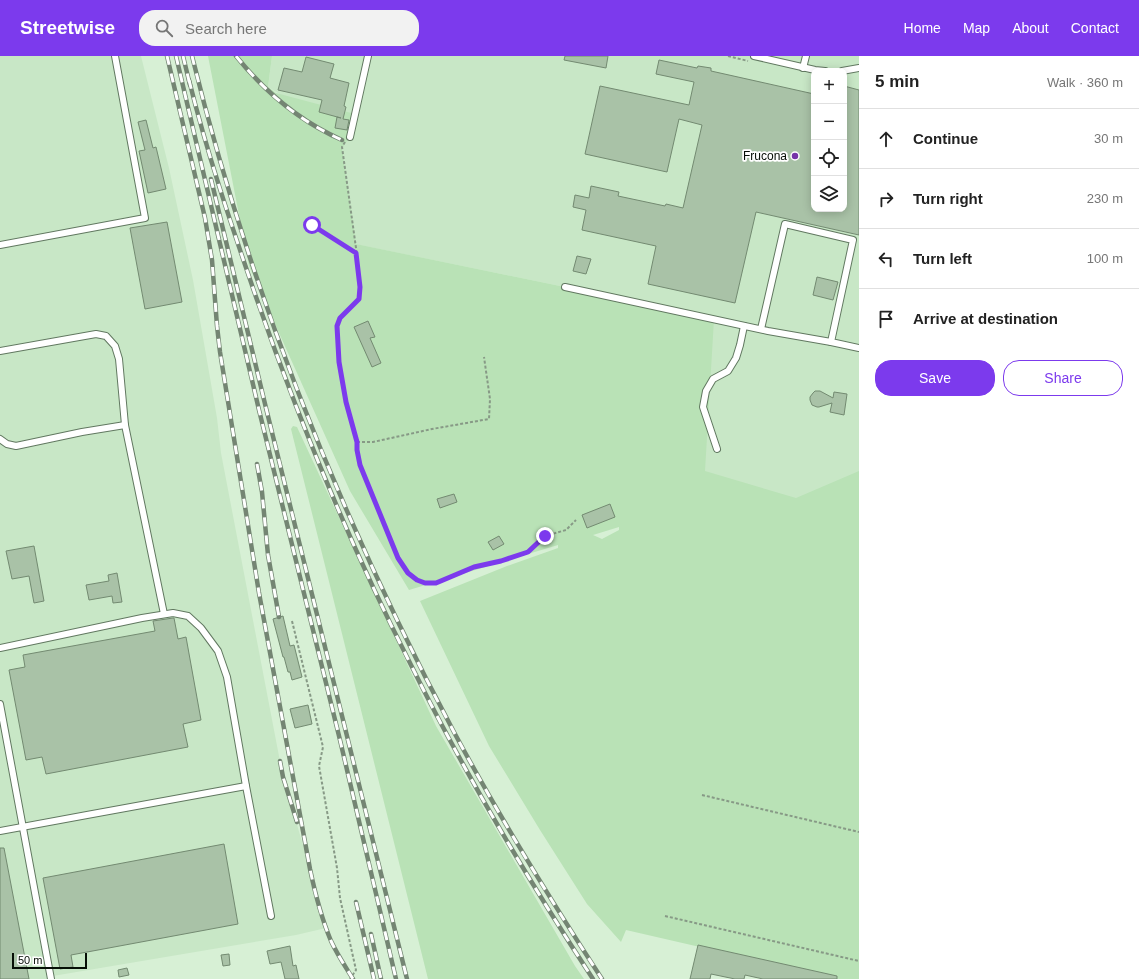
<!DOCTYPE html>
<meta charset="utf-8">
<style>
:root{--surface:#fff;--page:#f2f2f2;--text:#222;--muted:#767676;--line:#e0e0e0;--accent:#7c3aed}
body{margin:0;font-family:Helvetica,sans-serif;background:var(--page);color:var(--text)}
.controls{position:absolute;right:12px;top:12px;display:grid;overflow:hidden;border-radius:8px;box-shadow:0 2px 10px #0003}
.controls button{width:36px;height:36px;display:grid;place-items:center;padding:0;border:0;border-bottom:1px solid var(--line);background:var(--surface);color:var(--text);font:20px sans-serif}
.scale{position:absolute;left:12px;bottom:10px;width:75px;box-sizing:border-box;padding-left:4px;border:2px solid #060e06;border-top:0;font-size:11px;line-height:14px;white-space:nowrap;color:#060e06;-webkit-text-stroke:3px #fff;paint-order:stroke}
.stop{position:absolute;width:12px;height:12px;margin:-9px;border:3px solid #7c3aed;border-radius:50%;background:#fff}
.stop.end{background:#7c3aed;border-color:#fff;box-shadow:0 1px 4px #0008}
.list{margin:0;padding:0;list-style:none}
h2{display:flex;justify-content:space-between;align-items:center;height:52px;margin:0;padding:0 16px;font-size:17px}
h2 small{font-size:13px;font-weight:400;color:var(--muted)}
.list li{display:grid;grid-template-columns:26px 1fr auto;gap:12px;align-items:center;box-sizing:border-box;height:60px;padding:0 16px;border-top:1px solid var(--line)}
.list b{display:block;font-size:15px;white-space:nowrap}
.list em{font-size:13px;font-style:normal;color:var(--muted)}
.actions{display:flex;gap:8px;padding:12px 16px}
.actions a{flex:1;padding:9px 0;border:1px solid var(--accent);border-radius:16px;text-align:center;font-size:14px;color:var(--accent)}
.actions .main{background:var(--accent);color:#fff}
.icon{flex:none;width:22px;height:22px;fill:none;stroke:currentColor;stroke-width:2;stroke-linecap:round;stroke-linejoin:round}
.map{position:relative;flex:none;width:859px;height:923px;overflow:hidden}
header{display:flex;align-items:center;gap:24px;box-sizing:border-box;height:56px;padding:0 20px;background:var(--accent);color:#fff}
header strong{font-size:19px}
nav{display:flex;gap:22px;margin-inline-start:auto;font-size:14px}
.search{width:280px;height:36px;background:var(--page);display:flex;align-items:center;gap:10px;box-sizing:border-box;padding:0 14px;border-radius:16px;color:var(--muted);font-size:15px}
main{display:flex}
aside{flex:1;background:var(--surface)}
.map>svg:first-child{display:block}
</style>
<header>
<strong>Streetwise</strong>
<div class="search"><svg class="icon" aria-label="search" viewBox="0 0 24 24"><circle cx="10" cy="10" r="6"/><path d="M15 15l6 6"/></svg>Search here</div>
<nav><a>Home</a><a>Map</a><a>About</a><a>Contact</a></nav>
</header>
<main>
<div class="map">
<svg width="859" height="923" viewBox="0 0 859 923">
<rect width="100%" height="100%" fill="#d7f0d5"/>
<g fill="#c8e7c6" fill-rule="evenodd">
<path d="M0 0H141L169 112 193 224 217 362 221 397 283 721 310 813 317 845 326 872 296 879 47 921V923H0Z"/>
<path d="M272 0H859V480L703 445 565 231 355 188 342 91 350 81 268 31ZM814 15H844V153H814Z"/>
</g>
<g fill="#b9e2b6" fill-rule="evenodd">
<path d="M208 0H272L268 31 276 37 355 58 350 81 342 92 356 188 565 231 714 263 705 415 796 442 859 415V923H839L626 874 621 886 587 848 540 774 489 690 420 545 507 510 558 492V489L409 534 350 435 249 210ZM619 471V474L602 483 593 479Z"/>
<path d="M293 370 297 371 436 670 575 910 584 923H428L291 373Z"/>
</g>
<g fill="#a9c2a7" stroke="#738a71">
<path d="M565 0H608L606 12 564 4Z"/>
<path d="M306 1 334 8 330 22 349 27 344 50 346 51 343 63 349 64 347 74 335 72 337 61 341 62 319 56 322 44 278 34 284 12 302 16Z"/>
<path d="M659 4 697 12 698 10 711 12V15L814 38V153H844V30L859 34V179L756 156 735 247 648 228 656 190 582 174 586 154 573 151 575 139 589 142 591 130 619 136 618 140 665 150 666 148 683 152 702 69 679 63 667 116 585 98 600 30 689 49 694 26 656 18Z"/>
<path d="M146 64 153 92 156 91 166 133 148 137 139 95 145 94 138 66Z"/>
<path d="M167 166 182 246 145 253 130 172Z"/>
<path d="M577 200 591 203 586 218 573 215Z"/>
<path d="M817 221 838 226 833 244 813 239Z"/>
<path d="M368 265 375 281 370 282 381 307 372 311 354 271Z"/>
<path d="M815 335H820L833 342 834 336 847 338 844 359 830 356 832 347 819 351H817L812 349 810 344V341L813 337Z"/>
<path d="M454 438 457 446 440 452 437 443Z"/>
<path d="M610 448 615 461 587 472 582 459Z"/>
<path d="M499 480 504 488 493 494 488 486Z"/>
<path d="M34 490 44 545 34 547 29 520 12 523 6 495Z"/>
<path d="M117 517 122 546 113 547 112 540 89 544 86 529 109 525 108 519Z"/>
<path d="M283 560 290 590 294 589 302 621 292 624 290 616H288L284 601H283L273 563Z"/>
<path d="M173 562H174L178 583 186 581 201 664 183 668 188 691 46 718 42 701 26 704 9 614 25 611 23 599 155 575 153 565Z"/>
<path d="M308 649 312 668 295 672 290 653Z"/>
<path d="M224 788 238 868 71 899 73 911 60 913 43 822Z"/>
<path d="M0 792H4L29 923H0Z"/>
<path d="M698 889 837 920V923H763L745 919 744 923H735L711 918 710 923H690Z"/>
<path d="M290 890 293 910 296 909 299 923H285L281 906 270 908 267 895Z"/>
<path d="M229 898 230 909 223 910 221 899Z"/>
<path d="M127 912 129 919 119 921 118 914Z"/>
</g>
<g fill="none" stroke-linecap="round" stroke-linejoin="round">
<defs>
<g id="lane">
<path d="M754 0 815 14 825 15"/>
<path d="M803 12 806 0"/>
<path d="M842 15 859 12"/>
<path d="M350 81 368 0"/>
<path d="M0 189 145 162 115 0"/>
<path d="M565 231 768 275 831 286"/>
<path d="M761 273 785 168 853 184 831 286 859 292"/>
<path d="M0 295 96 278 106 280 115 290 119 303 125 369 164 558"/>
<path d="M0 383 7 388 16 390 82 376 125 369"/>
<path d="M717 393 703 351 706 335 713 323 728 315 736 302 740 289 744 270"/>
<path d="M0 592 142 562 173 557 188 560 201 572 218 595 227 621 246 730 271 860"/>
<path d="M0 648 51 923"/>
<path d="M0 775 87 759 246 730"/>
</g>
</defs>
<use href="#lane" stroke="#617860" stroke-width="8"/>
<g stroke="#879986" stroke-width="2" stroke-dasharray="3 2" stroke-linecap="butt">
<path d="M728 0 748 5"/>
<path d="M345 86 342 91 356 192 360 231 359 243 340 261 337 270 339 306 346 346 357 386V394L360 409 398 502 408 517 417 524 425 527H436L474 511 501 505 528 496 545 480 566 474 576 464"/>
<path d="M312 169 357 197"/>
<path d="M357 386H373L432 373 489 363 490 343 484 301"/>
<path d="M292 565 323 691 319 710 337 812 340 842 356 914 350 923"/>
<path d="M702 739 859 776"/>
<path d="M665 860 859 905"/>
</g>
<use href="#lane" stroke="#fff" stroke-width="6"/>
<defs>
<g id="rail">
<path d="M167 0 205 162 212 204 217 270 220 296 259 537 310 813C315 837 321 861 331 885 337 898 345 910 353 923"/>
<path d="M176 0 259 354 340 684 396 923"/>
<path d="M183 0 190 29"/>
<path d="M192 0C250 236 341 464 455 678 500 762 550 843 602 923"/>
<path d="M236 0C265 36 299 65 342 84"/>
<path d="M189 24C207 97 231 168 255 238 299 365 350 489 411 609 465 718 527 822 593 923"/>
<path d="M211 123 266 352 407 923"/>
<path d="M257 408 262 436 268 499 279 561"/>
<path d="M280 705 283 721 297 766"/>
<path d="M356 846 374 923"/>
<path d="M371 878 381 923"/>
</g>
</defs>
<use href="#rail" stroke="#748573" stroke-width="4.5"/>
<use href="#rail" stroke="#fff" stroke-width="3" stroke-dasharray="9" stroke-linecap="butt"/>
</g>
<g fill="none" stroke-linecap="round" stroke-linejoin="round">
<path stroke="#7c3aed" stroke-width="5" d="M312 169 356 197 360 231 359 243 340 262 337 270 339 306 346 346 357 386V394L360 409 398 502 408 517 417 524 425 527H436L474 511 501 505 528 496 545 480"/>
</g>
<circle fill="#7634a8" stroke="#fff" stroke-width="1.5" cx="795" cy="100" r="4"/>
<g text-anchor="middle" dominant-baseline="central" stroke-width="3.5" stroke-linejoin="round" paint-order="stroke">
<g font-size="12" fill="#060e06" stroke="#fff" text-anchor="end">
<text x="787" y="100">Frucona</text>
</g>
</g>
</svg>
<div class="controls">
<button>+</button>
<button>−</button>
<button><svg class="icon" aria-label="locate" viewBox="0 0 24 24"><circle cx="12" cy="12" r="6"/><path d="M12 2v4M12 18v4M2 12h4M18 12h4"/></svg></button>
<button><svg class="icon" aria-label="layers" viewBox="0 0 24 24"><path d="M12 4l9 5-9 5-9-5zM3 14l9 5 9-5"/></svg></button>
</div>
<div class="scale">50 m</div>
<div class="stop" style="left:312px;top:169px"></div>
<div class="stop end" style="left:545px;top:480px"></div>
</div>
<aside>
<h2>5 min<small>Walk · 360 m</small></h2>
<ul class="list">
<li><svg class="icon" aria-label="ahead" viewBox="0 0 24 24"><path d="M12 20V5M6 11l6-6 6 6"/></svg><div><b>Continue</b></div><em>30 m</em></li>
<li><svg class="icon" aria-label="right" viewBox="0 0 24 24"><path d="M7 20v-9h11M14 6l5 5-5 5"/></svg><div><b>Turn right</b></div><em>230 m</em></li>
<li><svg class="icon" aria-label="left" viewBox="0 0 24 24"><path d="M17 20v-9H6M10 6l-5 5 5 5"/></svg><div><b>Turn left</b></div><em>100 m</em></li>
<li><svg class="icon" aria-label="arrive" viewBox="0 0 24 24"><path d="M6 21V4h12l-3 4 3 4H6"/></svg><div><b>Arrive at destination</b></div></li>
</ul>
<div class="actions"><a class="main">Save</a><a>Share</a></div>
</aside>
</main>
